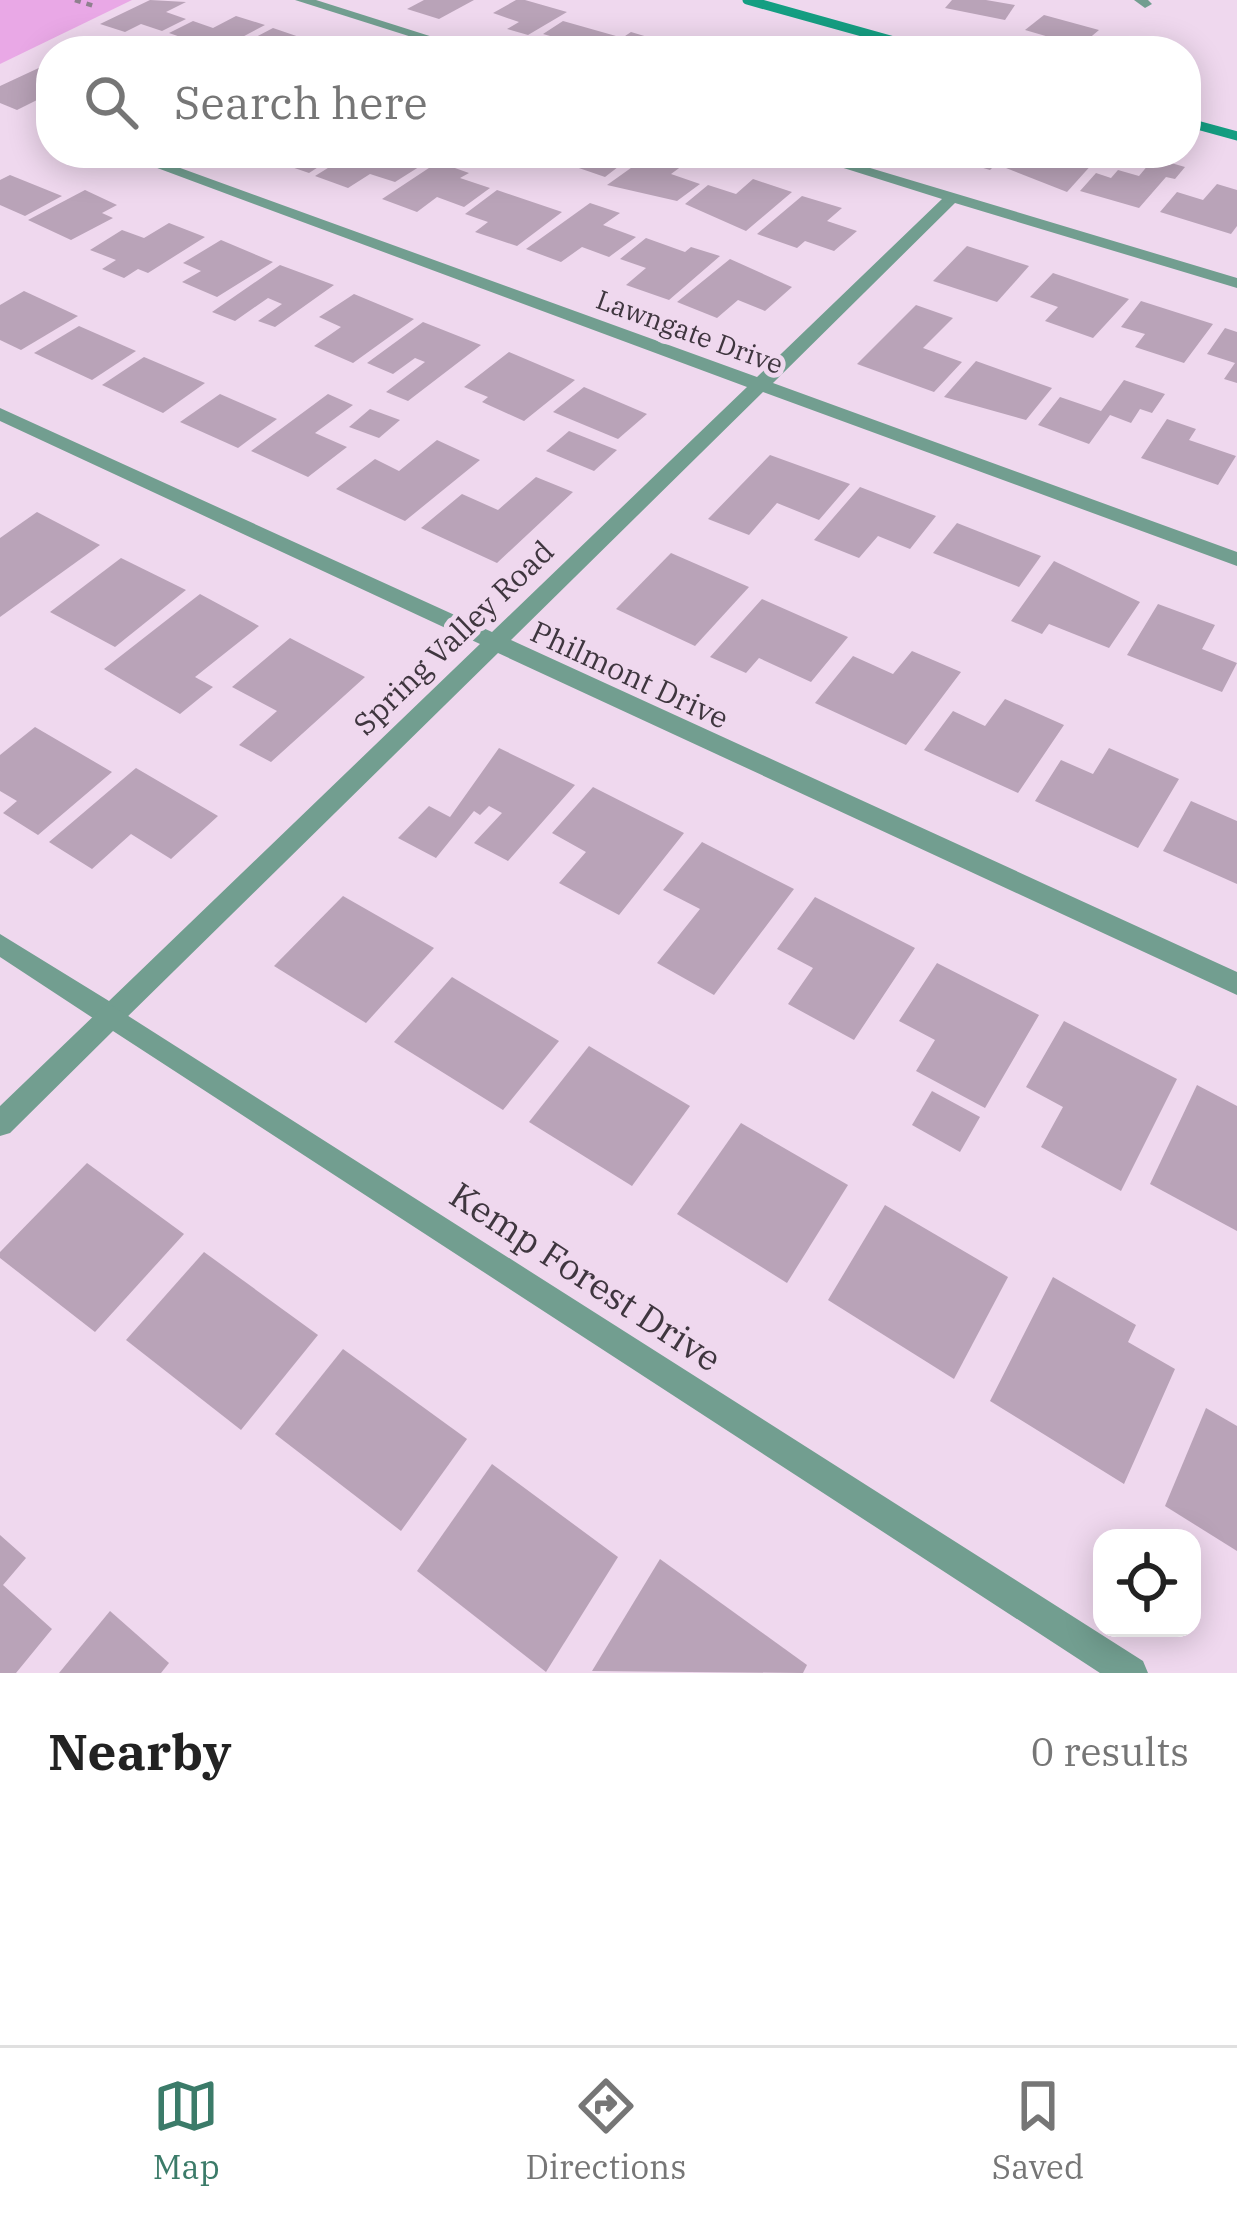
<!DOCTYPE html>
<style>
:root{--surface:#fff;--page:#f6f6f6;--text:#222;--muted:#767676;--line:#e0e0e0;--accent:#3b7b69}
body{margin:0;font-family:"IBM Plex Serif",serif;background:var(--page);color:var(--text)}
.controls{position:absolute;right:36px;bottom:36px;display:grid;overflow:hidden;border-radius:24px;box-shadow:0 6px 30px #0003}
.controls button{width:108px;height:108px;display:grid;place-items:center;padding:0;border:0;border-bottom:3px solid var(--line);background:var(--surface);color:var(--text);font:60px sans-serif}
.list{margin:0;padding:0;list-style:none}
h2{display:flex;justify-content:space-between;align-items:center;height:156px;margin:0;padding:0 48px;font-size:51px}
h2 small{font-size:39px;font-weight:400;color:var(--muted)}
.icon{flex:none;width:66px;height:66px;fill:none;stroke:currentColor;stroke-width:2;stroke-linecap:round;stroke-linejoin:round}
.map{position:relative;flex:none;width:1237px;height:1673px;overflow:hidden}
.search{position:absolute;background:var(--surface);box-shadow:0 6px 30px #0003;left:36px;right:36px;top:36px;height:132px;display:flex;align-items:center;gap:30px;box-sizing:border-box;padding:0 42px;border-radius:48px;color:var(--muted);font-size:45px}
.sheet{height:372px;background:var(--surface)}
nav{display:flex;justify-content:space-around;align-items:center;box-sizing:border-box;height:168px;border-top:3px solid var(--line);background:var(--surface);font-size:33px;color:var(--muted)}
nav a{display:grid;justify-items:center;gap:6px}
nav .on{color:var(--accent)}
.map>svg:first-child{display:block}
</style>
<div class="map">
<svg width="1237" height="1673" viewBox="0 0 1237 1673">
<rect width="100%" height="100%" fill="#efd8ee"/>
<path fill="#e9a8e6" d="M0 0H132L0 64Z"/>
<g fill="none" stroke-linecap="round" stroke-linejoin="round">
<g stroke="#159e82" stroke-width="9">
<path d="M747 0 930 51"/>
<path d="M1186 122 1237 136"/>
</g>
</g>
<g fill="#b9a3b8">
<path d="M150 0 186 2 166 12 186 19 162 31 141 24 125 32 100 24Z"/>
<path d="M424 0H474L439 19 407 9Z"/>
<path d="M516 0H525L567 12 528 35 507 29 519 22 493 13Z"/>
<path d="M952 0H986L1015 5 1005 20 945 8Z"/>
<path d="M1044 15 1099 30 1080 46 1025 30Z"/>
<path d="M236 16 265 25 218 50 169 33 193 21 213 28Z"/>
<path d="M563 21 616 36 594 51 576 49 582 45 543 34Z"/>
<path d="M273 28 311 41 292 51H229Z"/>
<path d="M631 32 671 44 661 51H603Z"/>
<path d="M1107 36 1162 49V51H1091Z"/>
<path d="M43 66 51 70V80L40 86 51 93 17 110 0 103V86Z"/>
<path d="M288 153H340L309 173 274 161Z"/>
<path d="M352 153H401L397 156 422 165 395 182 370 174 348 188 315 176Z"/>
<path d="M549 153H636L605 177 544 156Z"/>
<path d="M652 153 690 160 671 174 700 184 677 201 607 185Z"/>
<path d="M934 153H1007L990 170Z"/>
<path d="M1021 153H1060L1094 162 1067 192 1006 168Z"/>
<path d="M1154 158 1185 167 1175 179 1166 177 1139 208 1080 191 1096 173 1111 178 1118 170 1139 176Z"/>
<path d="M438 162 469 173 460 178 490 188 464 207 437 197 417 212 382 199Z"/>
<path d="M10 175 62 196 25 216 0 205V180Z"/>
<path d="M753 179 792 192 746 231 685 204 708 185 736 194Z"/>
<path d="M1217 184 1237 190V226L1231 234 1160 212 1177 192 1203 200Z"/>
<path d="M85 190 117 205 102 213 113 218 71 240 28 220Z"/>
<path d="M497 190 562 212 517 246 475 232 488 222 465 214Z"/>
<path d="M802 196 842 208 827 221 857 231 834 251 805 241 797 248 757 234Z"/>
<path d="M590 203 620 213 603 225 636 237 609 257 582 247 561 262 526 249Z"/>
<path d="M169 223 205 237 148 273 138 269 124 278 102 269 116 260 90 250 122 230 144 238Z"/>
<path d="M646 238 685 252 691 247 720 256 669 300 626 285 646 268 620 259Z"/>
<path d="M221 240 273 262 217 297 182 282 201 271 183 263Z"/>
<path d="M967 246 1029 266 997 302 933 281Z"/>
<path d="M730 259 792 287 765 311 738 300 717 318 677 302Z"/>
<path d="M280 265 334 285 275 327 258 321 282 304 268 298 235 321 212 312Z"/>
<path d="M1053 273 1129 299 1093 338 1045 321 1058 307 1030 297Z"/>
<path d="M24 291 78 316 21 350 0 340V305Z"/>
<path d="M354 294 414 319 353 363 314 346 341 327 319 317Z"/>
<path d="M1141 301 1213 324 1184 363 1135 347 1145 334 1121 327Z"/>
<path d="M916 305 953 318 923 348 962 362 934 392 857 364Z"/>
<path d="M423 322 481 345 408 401 386 392 425 362 415 358 393 374 367 363Z"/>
<path d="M79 326 136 351 92 380 34 353Z"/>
<path d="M1225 328 1237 332V383L1224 379 1235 363 1207 354Z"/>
<path d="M509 352 575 380 524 421 482 402 488 397 464 387Z"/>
<path d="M144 357 205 383 163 413 102 385Z"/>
<path d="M976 361 1052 388 1026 420 944 397Z"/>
<path d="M1124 380 1165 394 1152 413 1140 409 1131 423 1110 415 1089 444 1038 425 1060 397 1101 411Z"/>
<path d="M584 387 647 414 618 439 553 412Z"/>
<path d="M220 394 277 419 238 448 180 422Z"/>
<path d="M328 394 353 405 315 433 347 447 308 477 251 451Z"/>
<path d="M370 409 400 420 379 438 349 427Z"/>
<path d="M1167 419 1196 429 1189 440 1236 456 1218 485 1141 458Z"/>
<path d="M569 431 617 450 594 471 546 451Z"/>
<path d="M437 440 480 460 405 521 336 489 375 459 399 471Z"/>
<path d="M770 455 850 484 819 520 777 503 749 535 708 519Z"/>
<path d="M536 477 573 492 497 563 421 528 462 494 498 510Z"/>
<path d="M860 487 936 516 910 549 878 536 859 558 814 540Z"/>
<path d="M37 512 100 545 0 617V538Z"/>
<path d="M957 523 1041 556 1019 587 933 553Z"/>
<path d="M671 553 749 587 695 646 616 609Z"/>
<path d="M121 558 186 590 115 647 50 612Z"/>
<path d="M1054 561 1140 602 1109 648 1049 624 1042 634 1011 621Z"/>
<path d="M200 594 259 626 195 677 213 687 180 714 104 669Z"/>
<path d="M762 599 848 637 811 682 759 658 746 673 710 657Z"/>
<path d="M1158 604 1215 625 1202 649 1237 663 1222 692 1127 655Z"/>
<path d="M290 638 365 677 271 762 239 745 277 711 232 687Z"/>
<path d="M912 651 961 672 906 745 815 703 853 656 893 674Z"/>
<path d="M1005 699 1064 725 1018 793 924 750 953 711 985 726Z"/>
<path d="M35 727 112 772 38 835 3 813 17 801 0 791V755Z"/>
<path d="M499 748 575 785 508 861 474 843 502 813 489 806 480 815 474 811 436 858 398 838 429 806 450 817Z"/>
<path d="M1109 748 1179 779 1138 848 1035 801 1061 760 1093 774Z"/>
<path d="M136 768 218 816 171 859 131 834 92 869 49 842Z"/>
<path d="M593 787 684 833 619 915 559 883 586 852 552 833Z"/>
<path d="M1191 801 1237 821V884L1163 851Z"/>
<path d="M702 842 794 889 714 995 657 963 700 909 663 890Z"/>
<path d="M343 896 434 948 366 1023 274 966Z"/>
<path d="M815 897 915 948 854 1040 788 1004 813 968 777 949Z"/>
<path d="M937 963 1039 1015 985 1108 916 1071 935 1040 899 1021Z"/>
<path d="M452 977 559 1041 503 1110 394 1042Z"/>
<path d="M1064 1021 1177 1079 1121 1191 1041 1147 1063 1107 1026 1087Z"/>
<path d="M589 1046 690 1106 632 1186 529 1122Z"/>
<path d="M1197 1085 1237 1106V1231L1150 1184Z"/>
<path d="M932 1091 980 1117 960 1152 912 1125Z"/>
<path d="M741 1123 848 1185 787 1283 677 1214Z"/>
<path d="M87 1163 184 1234 95 1332 0 1258V1252Z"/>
<path d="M885 1205 1008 1277 954 1379 828 1300Z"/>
<path d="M204 1252 318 1335 241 1430 126 1340Z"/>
<path d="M1053 1277 1136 1325 1128 1342 1175 1369 1124 1484 990 1401Z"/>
<path d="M343 1349 467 1439 401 1531 275 1434Z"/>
<path d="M1206 1408 1237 1426V1551L1165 1506Z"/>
<path d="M492 1464 618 1557 546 1672 417 1571Z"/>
<path d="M0 1535 26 1558 3 1585 52 1629 16 1673H0Z"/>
<path d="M660 1559 807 1665 803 1673 592 1671Z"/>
<path d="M110 1611 169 1663 161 1673H59Z"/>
</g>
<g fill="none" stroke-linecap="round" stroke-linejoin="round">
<path stroke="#8f808e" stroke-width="4.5" stroke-dasharray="6 6" stroke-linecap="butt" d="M75 0 94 6"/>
<g fill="#729e90" fill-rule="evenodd">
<path d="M295 0H316L477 51H456Z"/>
<path d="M1134 0H1148L1152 4 1145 8Z"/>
<path d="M117 153H139L757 377 942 199 796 153H820L1237 278V288L955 203 773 383 1237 552V566L763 392 511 640 1237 972V995L498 653 120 1024 111 1027 102 1024 0 957V934L109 1001 480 644 0 421V408L492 632 747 387Z"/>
</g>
<path fill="#729e90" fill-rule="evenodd" d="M111 1005 1143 1661 1148 1673H1100L113 1031 10 1133 0 1136V1106L102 1008Z"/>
</g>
<g text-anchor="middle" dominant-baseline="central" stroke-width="10" stroke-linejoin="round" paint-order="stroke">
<g font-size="27" fill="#3f363f" stroke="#efd8ee">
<text transform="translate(690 331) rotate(20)">Lawngate Drive</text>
</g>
<g font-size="30" fill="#3f363f" stroke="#efd8ee">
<text transform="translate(453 637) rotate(-44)">Spring Valley Road</text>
<text transform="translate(630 674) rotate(25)">Philmont Drive</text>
</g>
<g font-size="36" fill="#3f363f" stroke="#efd8ee">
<text transform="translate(586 1276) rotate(33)">Kemp Forest Drive</text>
</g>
</g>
</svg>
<div class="controls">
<button><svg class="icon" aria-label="locate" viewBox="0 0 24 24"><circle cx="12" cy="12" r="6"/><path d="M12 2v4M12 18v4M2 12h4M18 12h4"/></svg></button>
</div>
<div class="search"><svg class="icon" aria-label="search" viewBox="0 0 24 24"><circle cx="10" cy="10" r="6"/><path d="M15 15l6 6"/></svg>Search here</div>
</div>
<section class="sheet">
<h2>Nearby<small>0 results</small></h2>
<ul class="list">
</ul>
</section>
<nav>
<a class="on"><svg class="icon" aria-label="map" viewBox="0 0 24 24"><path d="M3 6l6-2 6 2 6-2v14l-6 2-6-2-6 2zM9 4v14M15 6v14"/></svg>Map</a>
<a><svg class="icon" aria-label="directions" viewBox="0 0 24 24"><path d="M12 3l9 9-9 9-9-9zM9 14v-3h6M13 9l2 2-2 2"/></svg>Directions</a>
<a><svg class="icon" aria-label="saved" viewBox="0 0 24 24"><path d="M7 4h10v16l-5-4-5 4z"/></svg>Saved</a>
</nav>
